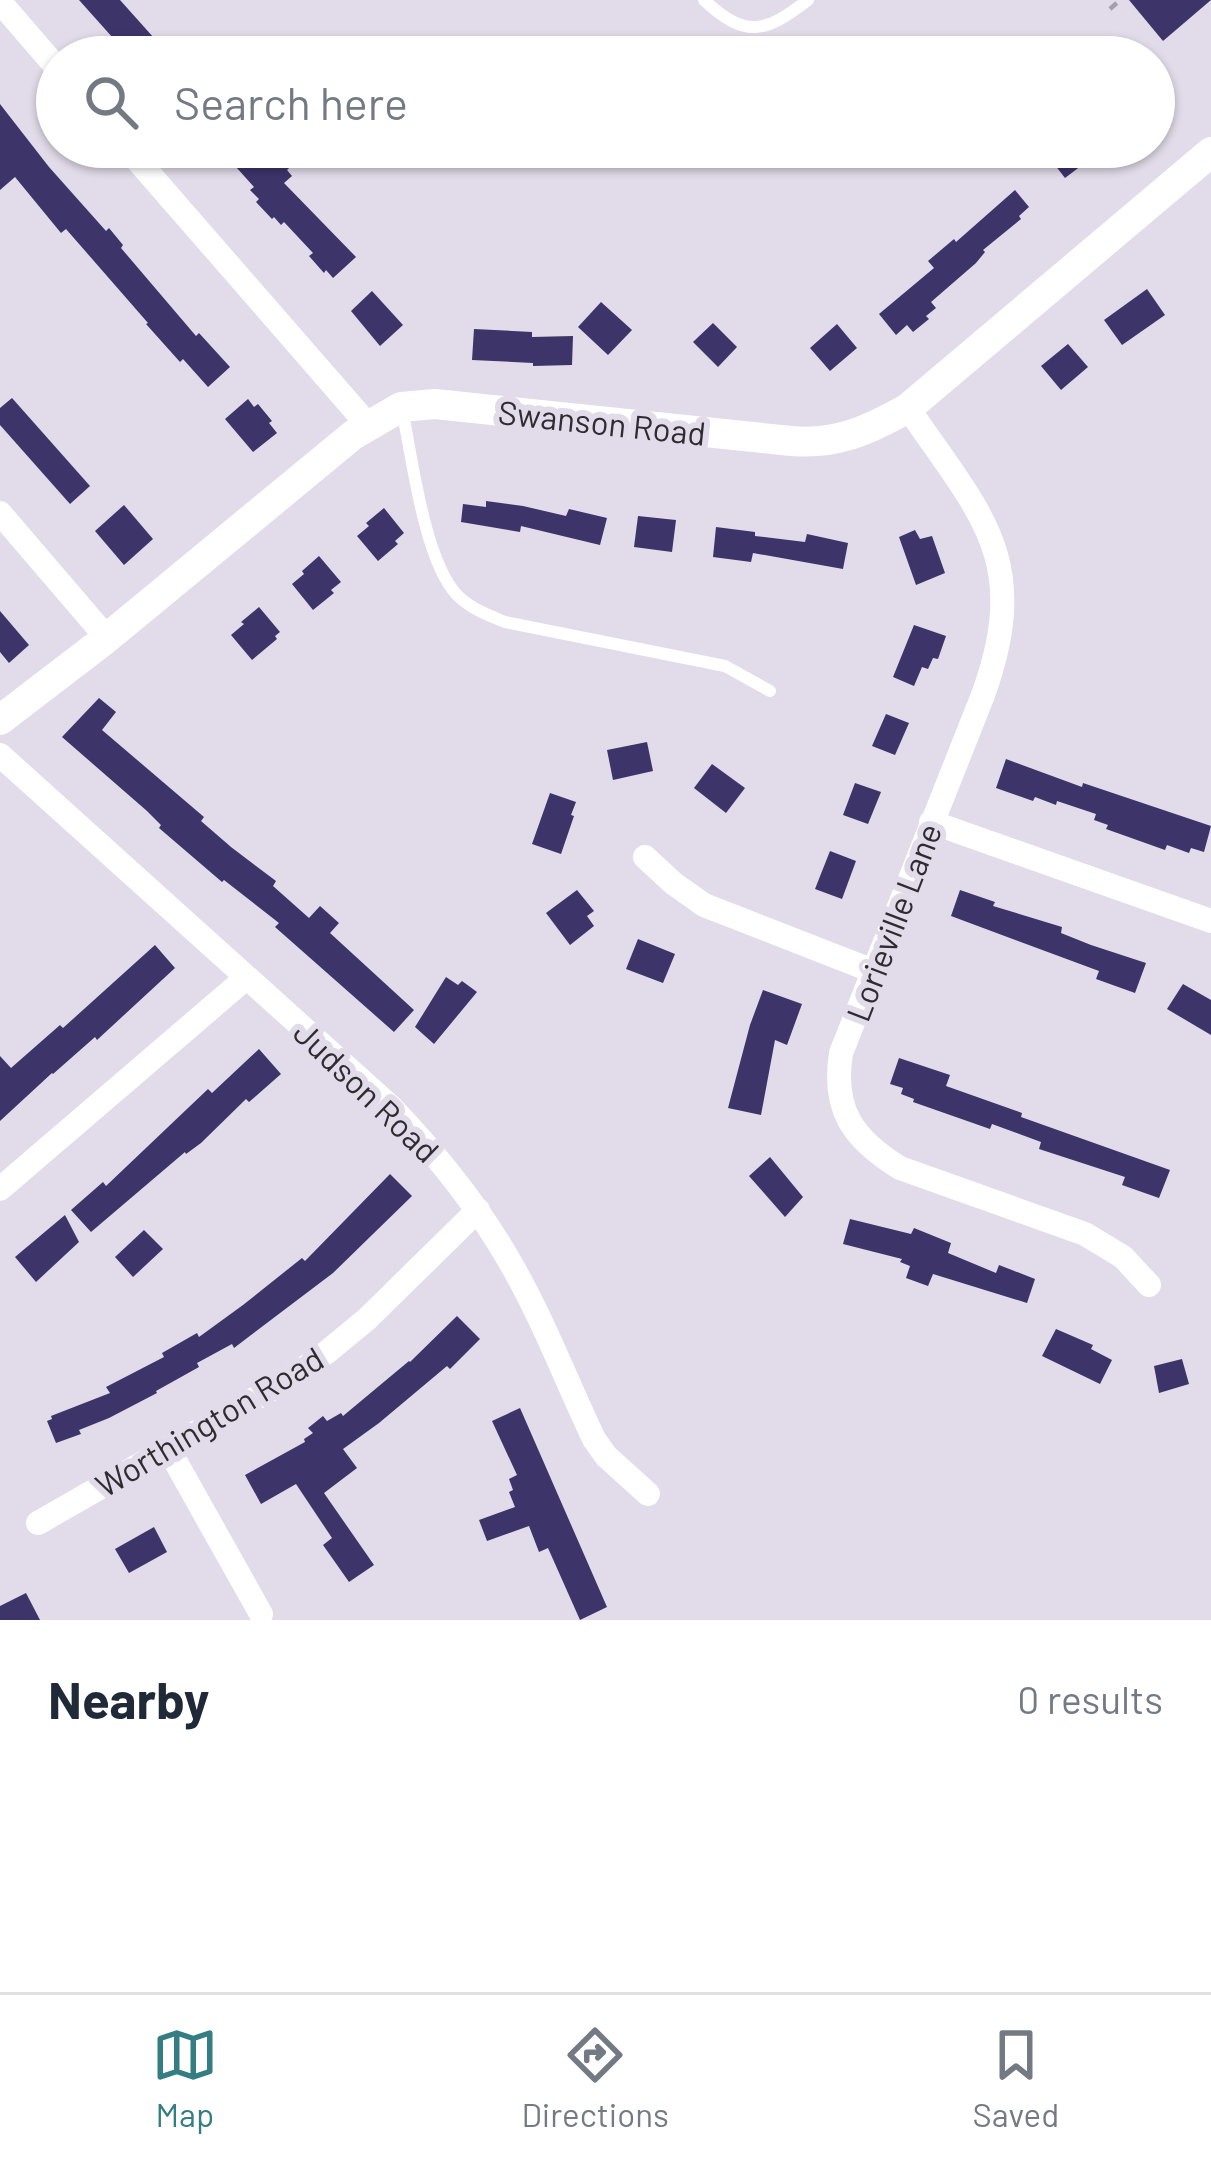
<!DOCTYPE html>
<style>
:root{--surface:#fff;--page:#f6f6f7;--text:#1f2937;--muted:#747a83;--line:#e0e1e3;--accent:#347d83}
body{margin:0;font-family:Barlow,sans-serif;background:var(--page);color:var(--text)}
.list{margin:0;padding:0;list-style:none}
h2{display:flex;justify-content:space-between;align-items:center;height:156px;margin:0;padding:0 48px;font-size:51px}
h2 small{font-size:39px;font-weight:400;color:var(--muted)}
.icon{flex:none;width:66px;height:66px;fill:none;stroke:currentColor;stroke-width:2;stroke-linecap:round;stroke-linejoin:round}
.map{position:relative;flex:none;width:1211px;height:1620px;overflow:hidden}
.search{position:absolute;background:var(--surface);box-shadow:0 3px 9px #0004;left:36px;right:36px;top:36px;height:132px;display:flex;align-items:center;gap:30px;box-sizing:border-box;padding:0 42px;border-radius:66px;color:var(--muted);font-size:45px}
.sheet{height:372px;background:var(--surface)}
nav{display:flex;justify-content:space-around;align-items:center;box-sizing:border-box;height:168px;border-top:3px solid var(--line);background:var(--surface);font-size:33px;color:var(--muted)}
nav a{display:grid;justify-items:center;gap:6px}
nav .on{color:var(--accent)}
.map>svg:first-child{display:block}
</style>
<div class="map">
<svg width="1211" height="1620" viewBox="0 0 1211 1620">
<rect width="100%" height="100%" fill="#e2dbe9"/>
<g fill="#3d346a">
<path d="M79 0H120L171 57H130Z"/>
<path d="M1129 0H1211L1163 41Z"/>
<path d="M0 104 49 167 106 231 109 228 123 245 121 248 196 336 199 333 230 367 208 387 183 359 180 362 146 324 148 323 66 229 61 233 15 177 0 190Z"/>
<path d="M218 147H312L287 170 292 176 284 183 356 257 333 278 326 270 324 273 309 256 313 253 284 222 281 225 274 217 272 219 256 202 259 199 250 190 254 187Z"/>
<path d="M1041 147H1106L1065 178Z"/>
<path d="M1015 190 1029 207 1019 216 1021 219 983 250 985 252 976 263 931 302 936 308 926 316 929 319 913 332 907 325 896 335 879 314 934 268 928 261 954 239 956 242Z"/>
<path d="M1147 289 1165 315 1122 345 1104 320Z"/>
<path d="M372 291 403 325 380 346 351 311Z"/>
<path d="M601 302 632 330 608 355 578 327Z"/>
<path d="M713 323 737 347 718 367 693 342Z"/>
<path d="M837 324 857 348 830 371 810 348Z"/>
<path d="M474 329 532 332V337L573 336 572 365 533 366V363L472 360Z"/>
<path d="M1068 344 1088 367 1061 390 1041 366Z"/>
<path d="M12 398 90 486 70 504 0 425V408Z"/>
<path d="M248 399 254 407 258 404 272 421 269 423 277 433 253 452 225 419Z"/>
<path d="M486 501 523 506 566 516 569 509 607 518 600 545 521 526 520 532 461 522 463 504 486 507Z"/>
<path d="M124 505 153 539 124 565 95 531Z"/>
<path d="M384 508 404 533 395 541 398 544 378 561 357 536 369 526 366 523Z"/>
<path d="M638 516 676 520 672 552 634 547Z"/>
<path d="M716 527 755 532V536L805 542 807 534 848 543 843 569 753 553 751 562 713 557Z"/>
<path d="M915 530 920 539 932 536 945 573 916 585 899 537Z"/>
<path d="M319 556 341 582 331 590 334 593 313 610 292 584 304 574 302 571Z"/>
<path d="M259 607 280 632 275 636 277 639 252 660 231 635 244 624 241 622Z"/>
<path d="M0 611 29 645 9 663 0 652Z"/>
<path d="M914 625 946 636 938 659 933 658 928 669 922 667 914 686 893 677Z"/>
<path d="M99 698 116 712 102 730 204 817 201 821 231 847 276 881 273 886 309 918 320 906 339 923 330 933 414 1010 394 1032 275 927 279 923 224 880 222 882 159 828 161 825 147 811 62 737Z"/>
<path d="M886 714 909 723 895 755 872 746Z"/>
<path d="M647 742 653 771 613 780 607 750Z"/>
<path d="M1006 759 1082 787 1083 783 1211 826 1204 852 1191 848 1189 853 1167 845 1165 850 1106 829 1108 825 1094 820 1096 814 1057 801 1056 805 1035 797 1033 801 996 788Z"/>
<path d="M712 764 745 788 726 813 694 788Z"/>
<path d="M855 783 881 792 868 824 843 815Z"/>
<path d="M550 793 576 802 571 815 574 816 561 854 532 844Z"/>
<path d="M830 851 856 861 842 899 815 889Z"/>
<path d="M577 890 594 911 587 916 594 926 570 945 546 913Z"/>
<path d="M960 890 995 902 993 906 1062 927 1061 933 1091 945 1146 963 1135 993 1096 979 1099 971 951 916Z"/>
<path d="M638 939 675 954 663 983 626 969Z"/>
<path d="M155 945 175 968 97 1040 95 1037 53 1074 52 1073 0 1121V1056L11 1068 60 1025 63 1028Z"/>
<path d="M446 977 458 985 462 981 477 992 434 1044 415 1027Z"/>
<path d="M1183 984 1211 1000V1035L1167 1009Z"/>
<path d="M763 990 802 1004 787 1045 775 1040 761 1115 728 1108 750 1025Z"/>
<path d="M259 1049 281 1074 249 1102 246 1099 201 1143 186 1154 185 1152 91 1232 71 1210 103 1182 106 1186 208 1089 212 1093Z"/>
<path d="M899 1058 950 1075 946 1086 1022 1113 1021 1117 1170 1170 1159 1198 1122 1185 1125 1177 1039 1149 1041 1142 992 1124 990 1129 913 1102 914 1099 901 1094 903 1088 890 1084Z"/>
<path d="M770 1157 803 1197 785 1217 749 1176Z"/>
<path d="M390 1174 412 1196 333 1273 234 1348 232 1344 197 1363 199 1367 156 1391 157 1393 109 1418 79 1430 81 1434 56 1443 47 1421 52 1419 51 1416 110 1393 106 1387 164 1357 162 1353 197 1333 199 1337 243 1305 302 1258 305 1261Z"/>
<path d="M65 1215 79 1242 36 1282 15 1257Z"/>
<path d="M850 1219 911 1234 914 1228 951 1243 948 1253 996 1273 999 1265 1035 1279 1027 1303 933 1274 928 1286 906 1278 910 1266 900 1262 902 1259 843 1244Z"/>
<path d="M144 1230 163 1249 133 1277 115 1257Z"/>
<path d="M457 1316 480 1339 450 1369 447 1366 379 1423 343 1449 357 1468 324 1493 374 1565 349 1582 323 1545 332 1538 296 1484 261 1504 245 1475 305 1442 304 1439 313 1433 308 1428 323 1416 327 1421 341 1413 343 1416 409 1361 410 1362Z"/>
<path d="M1056 1329 1093 1345 1091 1349 1112 1360 1100 1384 1042 1356Z"/>
<path d="M1182 1359 1189 1384 1159 1393 1154 1366Z"/>
<path d="M520 1408 607 1607 580 1620 548 1548 539 1552 529 1526 487 1541 479 1520 515 1507 509 1492 513 1490 509 1479 517 1475 492 1421Z"/>
<path d="M154 1527 167 1552 129 1573 115 1549Z"/>
<path d="M26 1593 40 1620H0V1606Z"/>
</g>
<g fill="none" stroke-linecap="round" stroke-linejoin="round">
<path stroke="#a49faa" stroke-width="4.5" stroke-dasharray="9 9" stroke-linecap="butt" d="M1110 9 1120 0"/>
<g stroke="#fff" stroke-width="12">
<path d="M704 0C746 39 765 33 808 0"/>
<path d="M402 409C412 457 424 560 457 595 471 609 488 615 505 622L725 666 770 691"/>
</g>
<g stroke="#fff" stroke-width="24">
<path d="M0 2 57 68"/>
<path d="M126 147 368 425"/>
<path d="M908 408C981 515 1032 559 983 695L841 1053C832 1110 853 1139 900 1168L1085 1234 1123 1257 1149 1285"/>
<path d="M0 513 107 638"/>
<path d="M0 755 392 1108C437 1155 478 1206 510 1262 543 1319 566 1380 594 1439L606 1456 648 1494"/>
<path d="M931 822 1211 921"/>
<path d="M645 857 673 883 704 905 873 971"/>
<path d="M0 1189 246 978"/>
<path d="M169 1450 261 1614"/>
<path d="M38 1523 284 1382 327 1352 367 1319 478 1210"/>
</g>
<path stroke="#fff" stroke-width="30" d="M0 720 107 638 353 435 401 407 435 404 791 441C837 445 869 430 908 408L1211 152"/>
</g>
<g text-anchor="middle" dominant-baseline="central" stroke-width="12" stroke-linejoin="round" paint-order="stroke">
<g font-size="33" fill="#2f2c31" stroke="#e2dbe9">
<text transform="translate(602 422) rotate(6)">Swanson Road</text>
<text transform="translate(893 922) rotate(-69)">Lorieville Lane</text>
<text transform="translate(367 1091) rotate(44)">Judson Road</text>
<text transform="translate(209 1421) rotate(-31)">Worthington Road</text>
</g>
</g>
</svg>
<div class="search"><svg class="icon" aria-label="search" viewBox="0 0 24 24"><circle cx="10" cy="10" r="6"/><path d="M15 15l6 6"/></svg>Search here</div>
</div>
<section class="sheet">
<h2>Nearby<small>0 results</small></h2>
<ul class="list">
</ul>
</section>
<nav>
<a class="on"><svg class="icon" aria-label="map" viewBox="0 0 24 24"><path d="M3 6l6-2 6 2 6-2v14l-6 2-6-2-6 2zM9 4v14M15 6v14"/></svg>Map</a>
<a><svg class="icon" aria-label="directions" viewBox="0 0 24 24"><path d="M12 3l9 9-9 9-9-9zM9 14v-3h6M13 9l2 2-2 2"/></svg>Directions</a>
<a><svg class="icon" aria-label="saved" viewBox="0 0 24 24"><path d="M7 4h10v16l-5-4-5 4z"/></svg>Saved</a>
</nav>
